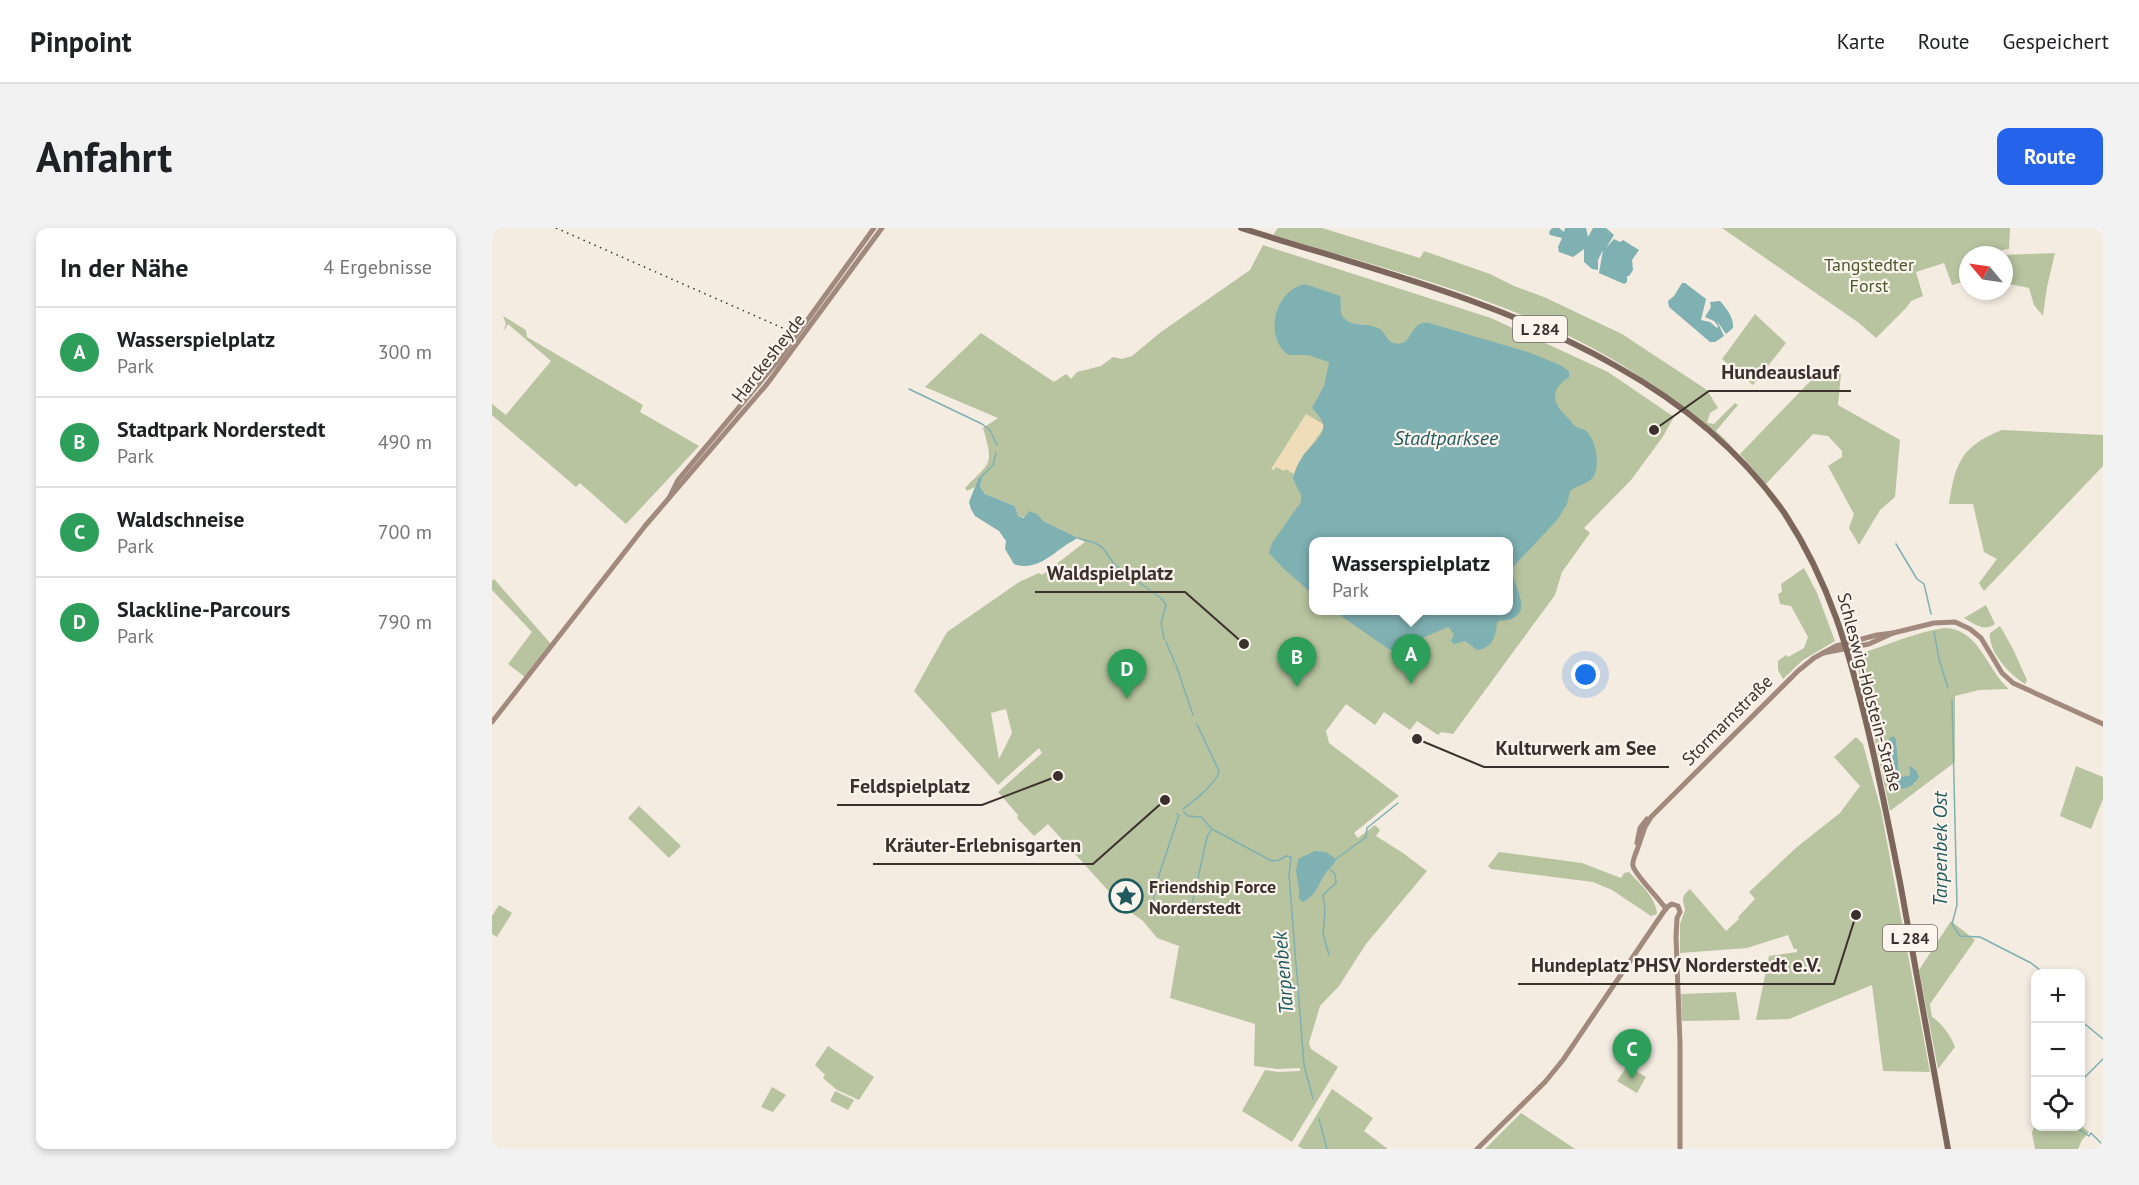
<!DOCTYPE html>
<html lang="de">
<meta charset="utf-8">
<style>
:root{--surface:#fff;--page:#f2f2f2;--text:#202124;--muted:#757577;--line:#e0e0e0;--accent:#2563eb}
body{margin:0;font-family:"PT Sans",sans-serif;background:var(--page);color:var(--text)}
.controls{position:absolute;right:18px;bottom:18px;display:grid;overflow:hidden;border-radius:12px;box-shadow:0 3px 9px #0003}
.controls button{width:54px;height:54px;display:grid;place-items:center;padding:0;border:0;border-bottom:2px solid var(--line);background:var(--surface);color:var(--text);font:30px sans-serif}
.compass{position:absolute;left:1467px;top:18px;width:54px;height:54px;border-radius:50%;background:var(--surface);box-shadow:0 3px 9px #0003;rotate:299deg}
.you{position:absolute;left:1094px;top:447px;width:21px;height:21px;margin:-15px;border:4px solid #fff;border-radius:50%;background:#1a73e8;box-shadow:0 0 0 9px #1a73e833}
.badge{display:grid;place-items:center;width:39px;height:39px;border-radius:50%;background:var(--accent);color:#fff;font-size:20px;font-weight:700}
.pin{position:absolute;translate:-50% -50px;filter:drop-shadow(0 2px 3px #0008)}
.pin::after{content:'';position:absolute;top:32px;width:21px;height:18px;background:inherit;clip-path:polygon(0 0,100% 0,50% 100%)}
.popup{position:absolute;left:817px;top:309px;width:204px;height:78px;box-sizing:border-box;display:grid;place-content:center;border-radius:12px;background:var(--surface);filter:drop-shadow(0 2px 4px #0005);font-size:20px;white-space:nowrap;color:var(--muted)}
.popup b{font-size:22px;color:var(--text)}
.popup::after{content:'';position:absolute;left:50%;top:100%;margin-left:-12px;border:12px solid transparent;border-top-color:var(--surface)}
.list{margin:0;padding:0;list-style:none}
h2{display:flex;justify-content:space-between;align-items:center;height:78px;margin:0;padding:0 24px;font-size:26px}
h2 small{font-size:20px;font-weight:400;color:var(--muted)}
.list li{display:grid;grid-template-columns:39px 1fr auto;gap:18px;align-items:center;box-sizing:border-box;height:90px;padding:0 24px;border-top:2px solid var(--line)}
.list b{display:block;font-size:22px;white-space:nowrap}
.list p{margin:0;font-size:20px;white-space:nowrap;color:var(--muted)}
.list em{font-size:20px;font-style:normal;color:var(--muted)}
.icon{flex:none;width:33px;height:33px;fill:none;stroke:currentColor;stroke-width:2;stroke-linecap:round;stroke-linejoin:round}
.map{position:relative;flex:none;width:1611px;height:921px;overflow:hidden;border-radius:12px}
header{display:flex;align-items:center;gap:36px;box-sizing:border-box;height:84px;padding:0 30px;background:var(--surface);border-bottom:2px solid var(--line)}
header strong{font-size:28px}
nav{display:flex;gap:33px;margin-inline-start:auto;font-size:21px}
.intro{display:flex;align-items:center;justify-content:space-between;box-sizing:border-box;height:144px;padding:0 36px}
h1{margin:0;font-size:42px}
.button{padding:15px 27px;border-radius:12px;background:var(--accent);color:#fff;font-size:21px;font-weight:700}
main{display:flex;gap:36px;padding:0 36px}
aside{flex:1;background:var(--surface);border-radius:12px;box-shadow:0 3px 9px #0003}
.map>svg:first-child{display:block}
</style>
<header>
<strong>Pinpoint</strong>
<nav><a>Karte</a><a>Route</a><a>Gespeichert</a></nav>
</header>
<div class="intro"><h1>Anfahrt</h1><a class="button">Route</a></div>
<main>
<aside>
<h2>In der Nähe<small>4 Ergebnisse</small></h2>
<ul class="list">
<li><span class="badge" style="background:#2e9e5b">A</span><div><b>Wasserspielplatz</b><p>Park</p></div><em>300 m</em></li>
<li><span class="badge" style="background:#2e9e5b">B</span><div><b>Stadtpark Norderstedt</b><p>Park</p></div><em>490 m</em></li>
<li><span class="badge" style="background:#2e9e5b">C</span><div><b>Waldschneise</b><p>Park</p></div><em>700 m</em></li>
<li><span class="badge" style="background:#2e9e5b">D</span><div><b>Slackline-Parcours</b><p>Park</p></div><em>790 m</em></li>
</ul>
</aside>
<div class="map">
<svg width="1611" height="921" viewBox="0 0 1611 921">
<rect width="100%" height="100%" fill="#f4ebe1"/>
<g fill="#b8c4a0" fill-rule="evenodd">
<path d="M786 0H830L928 30 932 23 998 46 1022 58 1052 69 1130 106 1215 162 1226 180 1218 185 1215 195 1222 196 1243 175 1246 177 1224 203 1240 218C1204 190 1169 161 1130 137 1024 72 899 43 781 7Z"/>
<path d="M1230 0H1518L1517 21 1510 22 1503 27H1476V49L1470 54 1460 57 1452 35 1424 44 1431 68 1419 73 1415 79 1384 110 1367 95Z"/>
<path d="M771 17 999 90 1116 144 1182 189 1170 210 1139 252 1092 300 1098 305 1070 344 1063 367 961 506 949 504 946 507 925 493 918 502 892 484 883 497 854 476 834 503 837 515 907 568 862 605 866 610 883 597 888 602 884 608 911 625 935 643 874 716 847 758 828 778 817 815 819 821 846 839 800 914 750 883 773 842 786 844 808 843V840L785 841 762 838 763 796 678 770 687 718 665 710 651 693 630 678 556 596 542 608 525 590 526 587 506 564 550 525 547 520 506 557 422 463 455 404 527 354 547 345 550 347 593 314 551 293 526 288 523 278 493 266 488 258 490 251 487 249 483 259 475 263 473 260C499 233 502 238 491 200L506 190 433 159 489 105 562 154 574 146 579 151 585 144 609 138 621 129 630 131 640 128 669 104 758 42ZM822 314H1016V382H822ZM514 481 520 505 507 531 499 485Z"/>
<path d="M1563 25 1555 59 1551 88 1542 77 1537 60 1512 55V27Z"/>
<path d="M1263 86 1294 115 1261 157 1230 131Z"/>
<path d="M11 88 34 102 35 109 151 177 148 184 207 218 134 296 88 255 84 259 0 187V176L14 187 59 133 16 96 11 104 14 96Z"/>
<path d="M1329 142 1349 146 1346 177 1408 212 1403 269 1388 282 1367 317 1357 300 1362 286 1336 238 1350 229V223L1336 208 1321 206 1274 256 1248 226Z"/>
<path d="M1510 202 1611 207V238L1492 363 1487 355 1505 331 1492 324 1481 276H1457C1463 236 1469 218 1510 202Z"/>
<path d="M1312 340 1325 365 1343 413 1311 432 1291 451 1286 442V433L1294 427 1296 429 1312 420 1316 409 1299 378 1288 376 1286 366 1290 364 1289 356Z"/>
<path d="M2 351 59 416 33 449 16 436 40 404 0 362V353Z"/>
<path d="M1494 377 1503 396C1492 404 1482 396 1472 390Z"/>
<path d="M1508 398 1520 419 1535 452 1533 456C1518 447 1496 424 1498 405Z"/>
<path d="M1452 400C1487 400 1494 441 1517 461L1487 462 1463 468V534L1398 583 1381 503 1364 431 1366 426C1395 418 1422 404 1452 400ZM1397 510 1404 511 1407 543 1411 550 1418 547 1417 539 1423 556H1404Z"/>
<path d="M1364 509 1371 516 1389 582 1438 844 1391 843 1380 757 1297 791 1264 792 1277 728 1305 724V721H1302L1296 707 1255 720 1188 725V696L1193 682C1191 671 1188 670 1198 661L1234 703 1247 691 1246 689 1263 671 1257 664 1305 619 1348 585 1368 558 1342 529Z"/>
<path d="M1584 538 1611 549V571L1599 601 1568 588Z"/>
<path d="M147 578 189 618 177 630 136 590Z"/>
<path d="M1007 624 1090 635 1129 650 1132 645 1137 644C1148 656 1164 669 1165 686L1159 688 1120 662 1101 654 999 641 996 638Z"/>
<path d="M7 677 20 685 5 709 0 706V688Z"/>
<path d="M1459 693 1483 712 1438 776 1440 789C1450 795 1459 808 1463 819L1446 841 1427 742Z"/>
<path d="M1244 764 1248 792 1190 793 1189 766Z"/>
<path d="M336 818 382 849 367 872 345 862 331 850 333 847 323 837Z"/>
<path d="M1135 838 1154 849 1145 865 1125 853Z"/>
<path d="M280 859 294 867 281 884 269 879Z"/>
<path d="M840 861 881 890 872 903 896 921H811L806 918Z"/>
<path d="M343 863 362 872 356 882 338 873Z"/>
<path d="M1029 885 1083 921H993Z"/>
<path d="M1543 895 1544 898H1589L1597 904 1590 912 1586 921H1543L1540 905Z"/>
</g>
<path fill="#efdcb8" d="M814 186 831 196 832 199C823 215 808 228 802 246L794 241 792 243 784 239 782 242 779 241Z"/>
<g fill="#7fb0b2">
<path d="M1060 0H1067L1072 4 1073 0H1094L1096 9 1101 0H1114L1122 7 1114 20 1122 11 1128 14 1131 12 1147 22 1140 32 1141 42 1137 48H1135V54L1132 56 1107 45 1111 22 1106 32V42L1100 41 1092 34V21L1081 29 1067 24 1066 19 1070 10 1058 7 1057 4Z"/>
<path d="M1190 55H1193L1214 71 1209 92 1218 94 1225 100 1226 98 1222 93 1213 89 1219 79 1218 74 1228 73C1234 80 1242 89 1241 100L1234 106 1225 93 1232 108 1223 114H1218L1177 79 1176 73 1182 68Z"/>
<path d="M813 56 848 68C850 75 846 85 853 91 861 99 876 95 886 100 895 104 895 121 913 114 922 105 922 93 937 95L1036 124 1068 137 1077 143V149C1057 162 1060 176 1076 190 1079 193 1082 198 1086 200 1089 201 1092 201 1094 203 1104 212 1108 236 1102 248 1097 256 1085 257 1078 263L1075 276 1065 292 1021 339C1017 354 1043 382 1019 391 1014 393 1010 391 1005 394 1004 408 1001 420 985 422L973 413 962 416 959 413 962 406 956 399 923 413 906 425 895 420 842 383 1016 382V314H822L821 364 817 363 791 340 777 325 780 315 809 274V267L801 251C803 242 806 235 811 228 816 220 834 207 831 196 830 191 824 184 820 180L832 158 837 134 816 127H797C772 112 781 63 813 56Z"/>
<path d="M487 249 490 251 488 258 493 266 523 278 526 288 532 290 537 283 545 286 551 293 586 310C564 320 548 345 522 336L513 321 514 313 507 303 483 288 479 281 477 274Z"/>
<path d="M1401 508 1404 511 1407 543 1411 549 1418 547 1417 538 1424 542 1427 549C1422 557 1418 560 1409 561L1404 556 1397 516V510Z"/>
<path d="M823 623 834 624 844 631C842 638 839 638 835 643 827 654 825 667 811 674L807 671V661L804 643 806 631Z"/>
</g>
<g fill="none" stroke-linecap="round" stroke-linejoin="round">
<g stroke="#7fb0b2" stroke-width="1.5">
<path d="M417 161 490 196 498 202 505 217"/>
<path d="M488 250 501 237 504 225"/>
<path d="M586 310 603 315 611 320 622 336 670 371 674 377 669 395 672 411"/>
<path d="M1404 316 1425 351 1432 356 1439 386"/>
<path d="M1442 404 1447 431 1456 460"/>
<path d="M674 414 683 435"/>
<path d="M684 437 701 487"/>
<path d="M1460 472 1465 677 1460 696 1468 708 1488 709 1539 735 1553 746"/>
<path d="M691 581C701 574 725 555 727 543L705 496"/>
<path d="M692 584 696 588 709 589 720 601 780 633 787 632 794 628 799 629 797 647 812 837 821 871"/>
<path d="M844 631 874 609 875 600 906 575"/>
<path d="M699 681 715 609 719 602"/>
<path d="M658 687 666 650 687 587 685 586"/>
<path d="M837 727 831 706 833 682 831 667 844 655 843 646 838 641"/>
<path d="M1588 792 1611 811"/>
<path d="M1588 854 1611 831"/>
<path d="M827 891 835 921"/>
<path d="M1582 898 1597 908 1599 905 1611 917"/>
</g>
<g stroke="#a18a7d" stroke-width="5">
<path d="M177 270 186 252 285 134 382 0"/>
<path d="M1331 425 1377 416 1401 405"/>
<path d="M0 494 153 298 275 156 390 0"/>
<path d="M1145 615 1148 600 1155 591"/>
<path d="M1144 624C1143 628 1140 634 1141 638 1143 647 1168 671 1174 681"/>
<path d="M1144 625 1153 599 1159 589 1306 443 1322 430 1344 418 1385 407 1401 405 1442 395 1463 394 1478 401 1489 410 1510 445 1521 455 1611 496"/>
<path d="M0 921H1"/>
<path d="M985 921 1053 854 1071 832 1168 689 1175 679 1180 676 1186 678 1188 684 1185 690 1184 709 1188 816V921"/>
</g>
<path stroke="#7d675c" stroke-width="6" d="M749 0C875 40 1008 72 1124 138 1190 175 1250 224 1293 286 1338 355 1357 423 1376 502 1388 552 1398 603 1408 654 1424 743 1440 832 1456 921"/>
<path stroke="#3b302b" stroke-width="1.5" stroke-dasharray="1.5 4.5" stroke-linecap="butt" d="M64 0 293 101"/>
</g>
<defs>
<symbol id="sight-ring" viewBox="-11 -11 22 22"><circle r="9.5" fill="#fbf5ee" stroke="#1f5a5e" stroke-width="1.5"/><path d="M0-6L1.8-2.2L6-1.7L2.9 1.2L3.7 5.4L0 3.3L-3.7 5.4L-2.9 1.2L-6-1.7L-1.8-2.2Z" fill="#1f5a5e"/></symbol>
</defs>
<g fill-rule="evenodd">
<use href="#sight-ring" x="615" y="649" width="38" height="38"/>
</g>
<g text-anchor="middle" dominant-baseline="central" stroke-width="4.5" stroke-linejoin="round" paint-order="stroke">
<g fill="#fbf5ee" stroke="#756b66" stroke-width="1.5">
<rect x="1021" y="88" width="54" height="26" rx="4.5"/>
<rect x="1391" y="697" width="54" height="26" rx="4.5"/>
</g>
<g font-size="16" font-weight="bold" fill="#3b302b">
<text x="1048" y="101">L 284</text>
<text x="1418" y="710">L 284</text>
</g>
<g font-size="18" fill="#4a5a2e" stroke="#fbf5ee">
<text x="1377" y="36">Tangstedter<tspan x="1377" dy="21">Forst</tspan></text>
</g>
<g font-size="18" fill="#3b302b" stroke="#fbf5ee">
<text transform="translate(276 130) rotate(-52)">Harckesheyde</text>
<text transform="translate(1378 464) rotate(75)">Schleswig-Holstein-Straße</text>
<text transform="translate(1235 492) rotate(-45)">Stormarnstraße</text>
</g>
<g font-size="18" font-weight="bold" fill="#3b302b" stroke="#fbf5ee" text-anchor="start">
<text x="657" y="658">Friendship Force<tspan x="657" dy="21">Norderstedt</tspan></text>
</g>
<g font-size="20" font-style="italic" fill="#1f5a5e" stroke="#fbf5ee">
<text x="954" y="210">Stadtparksee</text>
<text transform="translate(1448 621) rotate(-90)">Tarpenbek Ost</text>
<text transform="translate(791 745) rotate(-95)">Tarpenbek</text>
</g>
</g>
<path fill="none" stroke="#3b302b" stroke-width="2" d="M1162 202L1217 163H1359M752 416L693 364H543M925 511L992 539H1177M566 548L490 577H345M673 572L601 636H381M1364 687L1342 756H1026"/>
<g fill="#3b302b" stroke="#fbf5ee" stroke-width="2">
<circle cx="1162" cy="202" r="6"/>
<circle cx="752" cy="416" r="6"/>
<circle cx="925" cy="511" r="6"/>
<circle cx="566" cy="548" r="6"/>
<circle cx="673" cy="572" r="6"/>
<circle cx="1364" cy="687" r="6"/>
</g>
<g font-size="20" text-anchor="middle" font-weight="bold" fill="#3b302b" stroke="#fbf5ee" stroke-width="4.5" stroke-linejoin="round" paint-order="stroke">
<text x="1288" y="151">Hundeauslauf</text>
<text x="618" y="352">Waldspielplatz</text>
<text x="1084" y="527">Kulturwerk am See</text>
<text x="418" y="565">Feldspielplatz</text>
<text x="491" y="624">Kräuter-Erlebnisgarten</text>
<text x="1184" y="744">Hundeplatz PHSV Norderstedt e.V.</text>
</g>
</svg>
<div class="controls">
<button>+</button>
<button>−</button>
<button><svg class="icon" aria-label="locate" viewBox="0 0 24 24"><circle cx="12" cy="12" r="6"/><path d="M12 2v4M12 18v4M2 12h4M18 12h4"/></svg></button>
</div>
<svg class="compass" viewBox="-18 -18 36 36"><path d="M0-13l5 13h-10z" fill="#e53935"/><path d="M0 13l5-13h-10z" fill="#757577"/></svg>
<div class="you"></div>
<div class="pin badge" style="left:919px;top:456px;background:#2e9e5b">A</div>
<div class="popup"><b>Wasserspielplatz</b>Park</div>
<div class="pin badge" style="left:805px;top:459px;background:#2e9e5b">B</div>
<div class="pin badge" style="left:1140px;top:851px;background:#2e9e5b">C</div>
<div class="pin badge" style="left:635px;top:471px;background:#2e9e5b">D</div>
</div>
</main>
